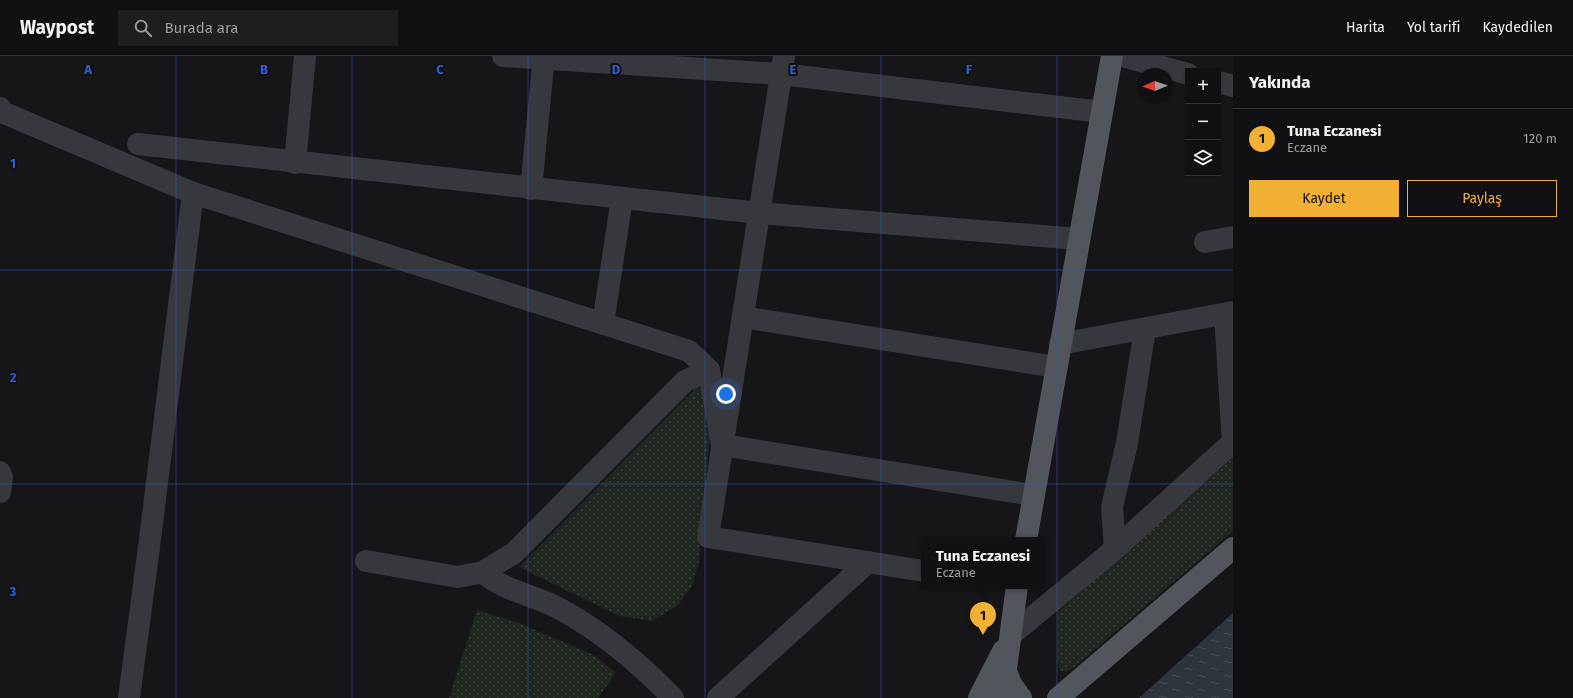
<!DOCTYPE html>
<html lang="tr">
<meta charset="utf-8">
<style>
:root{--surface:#101012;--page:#1e1e20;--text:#f1f3f6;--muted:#9c9d9f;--line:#303032;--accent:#f2b134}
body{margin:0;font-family:"Fira Sans",sans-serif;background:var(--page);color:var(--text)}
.controls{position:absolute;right:12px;top:12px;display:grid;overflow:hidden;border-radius:0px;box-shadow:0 1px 3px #0004}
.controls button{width:36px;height:36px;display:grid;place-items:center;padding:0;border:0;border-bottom:1px solid var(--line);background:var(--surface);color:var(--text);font:20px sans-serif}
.compass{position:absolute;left:1137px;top:12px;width:36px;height:36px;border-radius:50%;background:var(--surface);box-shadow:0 1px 3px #0004;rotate:268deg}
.you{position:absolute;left:726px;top:338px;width:14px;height:14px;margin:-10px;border:3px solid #fff;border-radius:50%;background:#1a73e8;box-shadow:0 0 0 6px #1a73e833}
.badge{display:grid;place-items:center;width:26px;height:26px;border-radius:50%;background:var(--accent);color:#111;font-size:13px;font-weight:700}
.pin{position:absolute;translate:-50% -33px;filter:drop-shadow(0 1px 2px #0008)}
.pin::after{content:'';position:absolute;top:21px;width:14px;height:12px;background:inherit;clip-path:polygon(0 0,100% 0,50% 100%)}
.popup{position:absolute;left:921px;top:481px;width:124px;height:52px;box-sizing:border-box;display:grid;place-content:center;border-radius:0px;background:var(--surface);filter:drop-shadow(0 1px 3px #0005);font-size:13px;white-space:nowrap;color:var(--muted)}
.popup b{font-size:15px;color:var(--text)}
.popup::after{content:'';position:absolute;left:50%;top:100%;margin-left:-8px;border:8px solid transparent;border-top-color:var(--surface)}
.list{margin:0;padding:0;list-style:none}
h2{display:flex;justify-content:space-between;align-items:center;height:52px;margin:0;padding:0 16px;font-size:17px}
h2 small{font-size:13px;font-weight:400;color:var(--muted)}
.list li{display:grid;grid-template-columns:26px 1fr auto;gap:12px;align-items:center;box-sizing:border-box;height:60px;padding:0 16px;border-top:1px solid var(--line)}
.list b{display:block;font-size:15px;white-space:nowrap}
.list p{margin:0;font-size:13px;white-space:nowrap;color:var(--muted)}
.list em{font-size:13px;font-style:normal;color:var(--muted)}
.actions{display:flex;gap:8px;padding:12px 16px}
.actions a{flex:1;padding:9px 0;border:1px solid var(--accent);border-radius:0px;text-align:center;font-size:14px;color:var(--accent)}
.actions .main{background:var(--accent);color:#111}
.icon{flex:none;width:22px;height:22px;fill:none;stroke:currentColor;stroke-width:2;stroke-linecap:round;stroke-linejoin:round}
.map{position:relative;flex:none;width:1233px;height:642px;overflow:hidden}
header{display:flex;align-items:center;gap:24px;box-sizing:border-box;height:56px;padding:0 20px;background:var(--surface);border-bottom:1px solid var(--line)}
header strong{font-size:19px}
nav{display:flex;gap:22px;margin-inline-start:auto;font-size:14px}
.search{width:280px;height:36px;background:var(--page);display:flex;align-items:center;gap:10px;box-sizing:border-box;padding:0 14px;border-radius:0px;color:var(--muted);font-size:15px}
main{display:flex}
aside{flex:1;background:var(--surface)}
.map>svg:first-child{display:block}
</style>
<header>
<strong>Waypost</strong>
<div class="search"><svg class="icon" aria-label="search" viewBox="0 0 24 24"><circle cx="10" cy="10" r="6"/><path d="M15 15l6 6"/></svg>Burada ara</div>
<nav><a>Harita</a><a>Yol tarifi</a><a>Kaydedilen</a></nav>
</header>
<main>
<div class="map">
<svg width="1233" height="642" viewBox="0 0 1233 642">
<defs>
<pattern id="grass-dots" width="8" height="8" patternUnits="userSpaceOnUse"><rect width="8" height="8" fill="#1e261f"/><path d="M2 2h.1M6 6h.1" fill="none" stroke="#3c433d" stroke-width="1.8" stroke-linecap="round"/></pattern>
<pattern id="water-ripples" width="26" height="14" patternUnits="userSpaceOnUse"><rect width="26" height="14" fill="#2c353c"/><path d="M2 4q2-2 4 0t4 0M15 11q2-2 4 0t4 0" fill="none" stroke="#485056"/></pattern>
</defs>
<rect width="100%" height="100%" fill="#161618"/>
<g fill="url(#grass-dots)">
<path d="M701 327 714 331 699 506 692 530 677 550 652 565 619 560 519 511Z"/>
<path d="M1233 398V475L1072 613 1065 616 1060 615 1058 602V556Z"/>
<path d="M477 554 519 567 594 599 616 617 598 642H449Z"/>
</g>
<path fill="url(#water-ripples)" d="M1233 557V642H1139Z"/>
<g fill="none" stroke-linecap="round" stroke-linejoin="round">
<g stroke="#37383d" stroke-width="22">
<path d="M503 0 781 18 1102 56"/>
<path d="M784 0 708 481 924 515"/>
<path d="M1122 0 1188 18"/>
<path d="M1218 26 1233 30"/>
<path d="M0 52 4 57 193 137"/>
<path d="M138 88 759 157 1079 183"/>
<path d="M295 107 305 0"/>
<path d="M531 133 544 0"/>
<path d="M1205 186 1233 181"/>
<path d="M1225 258 1233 387"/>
<path d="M743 261 1056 311"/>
<path d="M603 268 622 142"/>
<path d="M1060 288 1233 256"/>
<path d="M0 416 2 421 0 436"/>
<path d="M1115 493 1112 451 1127 387 1145 273"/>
<path d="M366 505 458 521 483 516 514 497 685 325 709 314"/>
<path d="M483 516C501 534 537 540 560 553 603 576 639 607 673 642"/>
<path d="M1012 578 1115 493 1233 386"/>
<path d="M129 642 149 491 193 137 689 295 709 314 722 389 1033 439"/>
<path d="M718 642 868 506"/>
</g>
<g stroke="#53555c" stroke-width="22">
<path d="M1026 484 1112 0"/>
<path d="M1006 615 1011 628 1021 642"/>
<path d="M979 642 1003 595"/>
<path d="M1002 642 1017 530"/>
<path d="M1058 642 1233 492"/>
</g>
</g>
<path fill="none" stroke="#325cd3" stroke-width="1" stroke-opacity="0.55" d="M176 0V642M352 0V642M528 0V642M705 0V642M881 0V642M1057 0V642M0 214H1233M0 428H1233"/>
<g font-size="13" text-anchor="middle" font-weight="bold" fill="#325cd3" stroke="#111113" stroke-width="4" stroke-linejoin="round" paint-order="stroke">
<text x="88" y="18">A</text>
<text x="264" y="18">B</text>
<text x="440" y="18">C</text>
<text x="616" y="18">D</text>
<text x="793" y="18">E</text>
<text x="969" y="18">F</text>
<text x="13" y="112">1</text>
<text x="13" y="326">2</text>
<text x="13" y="540">3</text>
</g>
</svg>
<div class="controls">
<button>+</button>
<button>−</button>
<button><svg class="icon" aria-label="layers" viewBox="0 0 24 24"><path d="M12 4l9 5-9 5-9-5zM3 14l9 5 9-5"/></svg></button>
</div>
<svg class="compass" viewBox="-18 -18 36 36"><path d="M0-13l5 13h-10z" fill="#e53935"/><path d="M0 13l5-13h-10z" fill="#9c9d9f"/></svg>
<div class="you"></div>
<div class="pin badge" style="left:983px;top:579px">1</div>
<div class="popup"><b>Tuna Eczanesi</b>Eczane</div>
</div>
<aside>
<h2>Yakında<small></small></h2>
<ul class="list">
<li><span class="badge">1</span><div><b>Tuna Eczanesi</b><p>Eczane</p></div><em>120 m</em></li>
</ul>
<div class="actions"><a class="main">Kaydet</a><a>Paylaş</a></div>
</aside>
</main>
